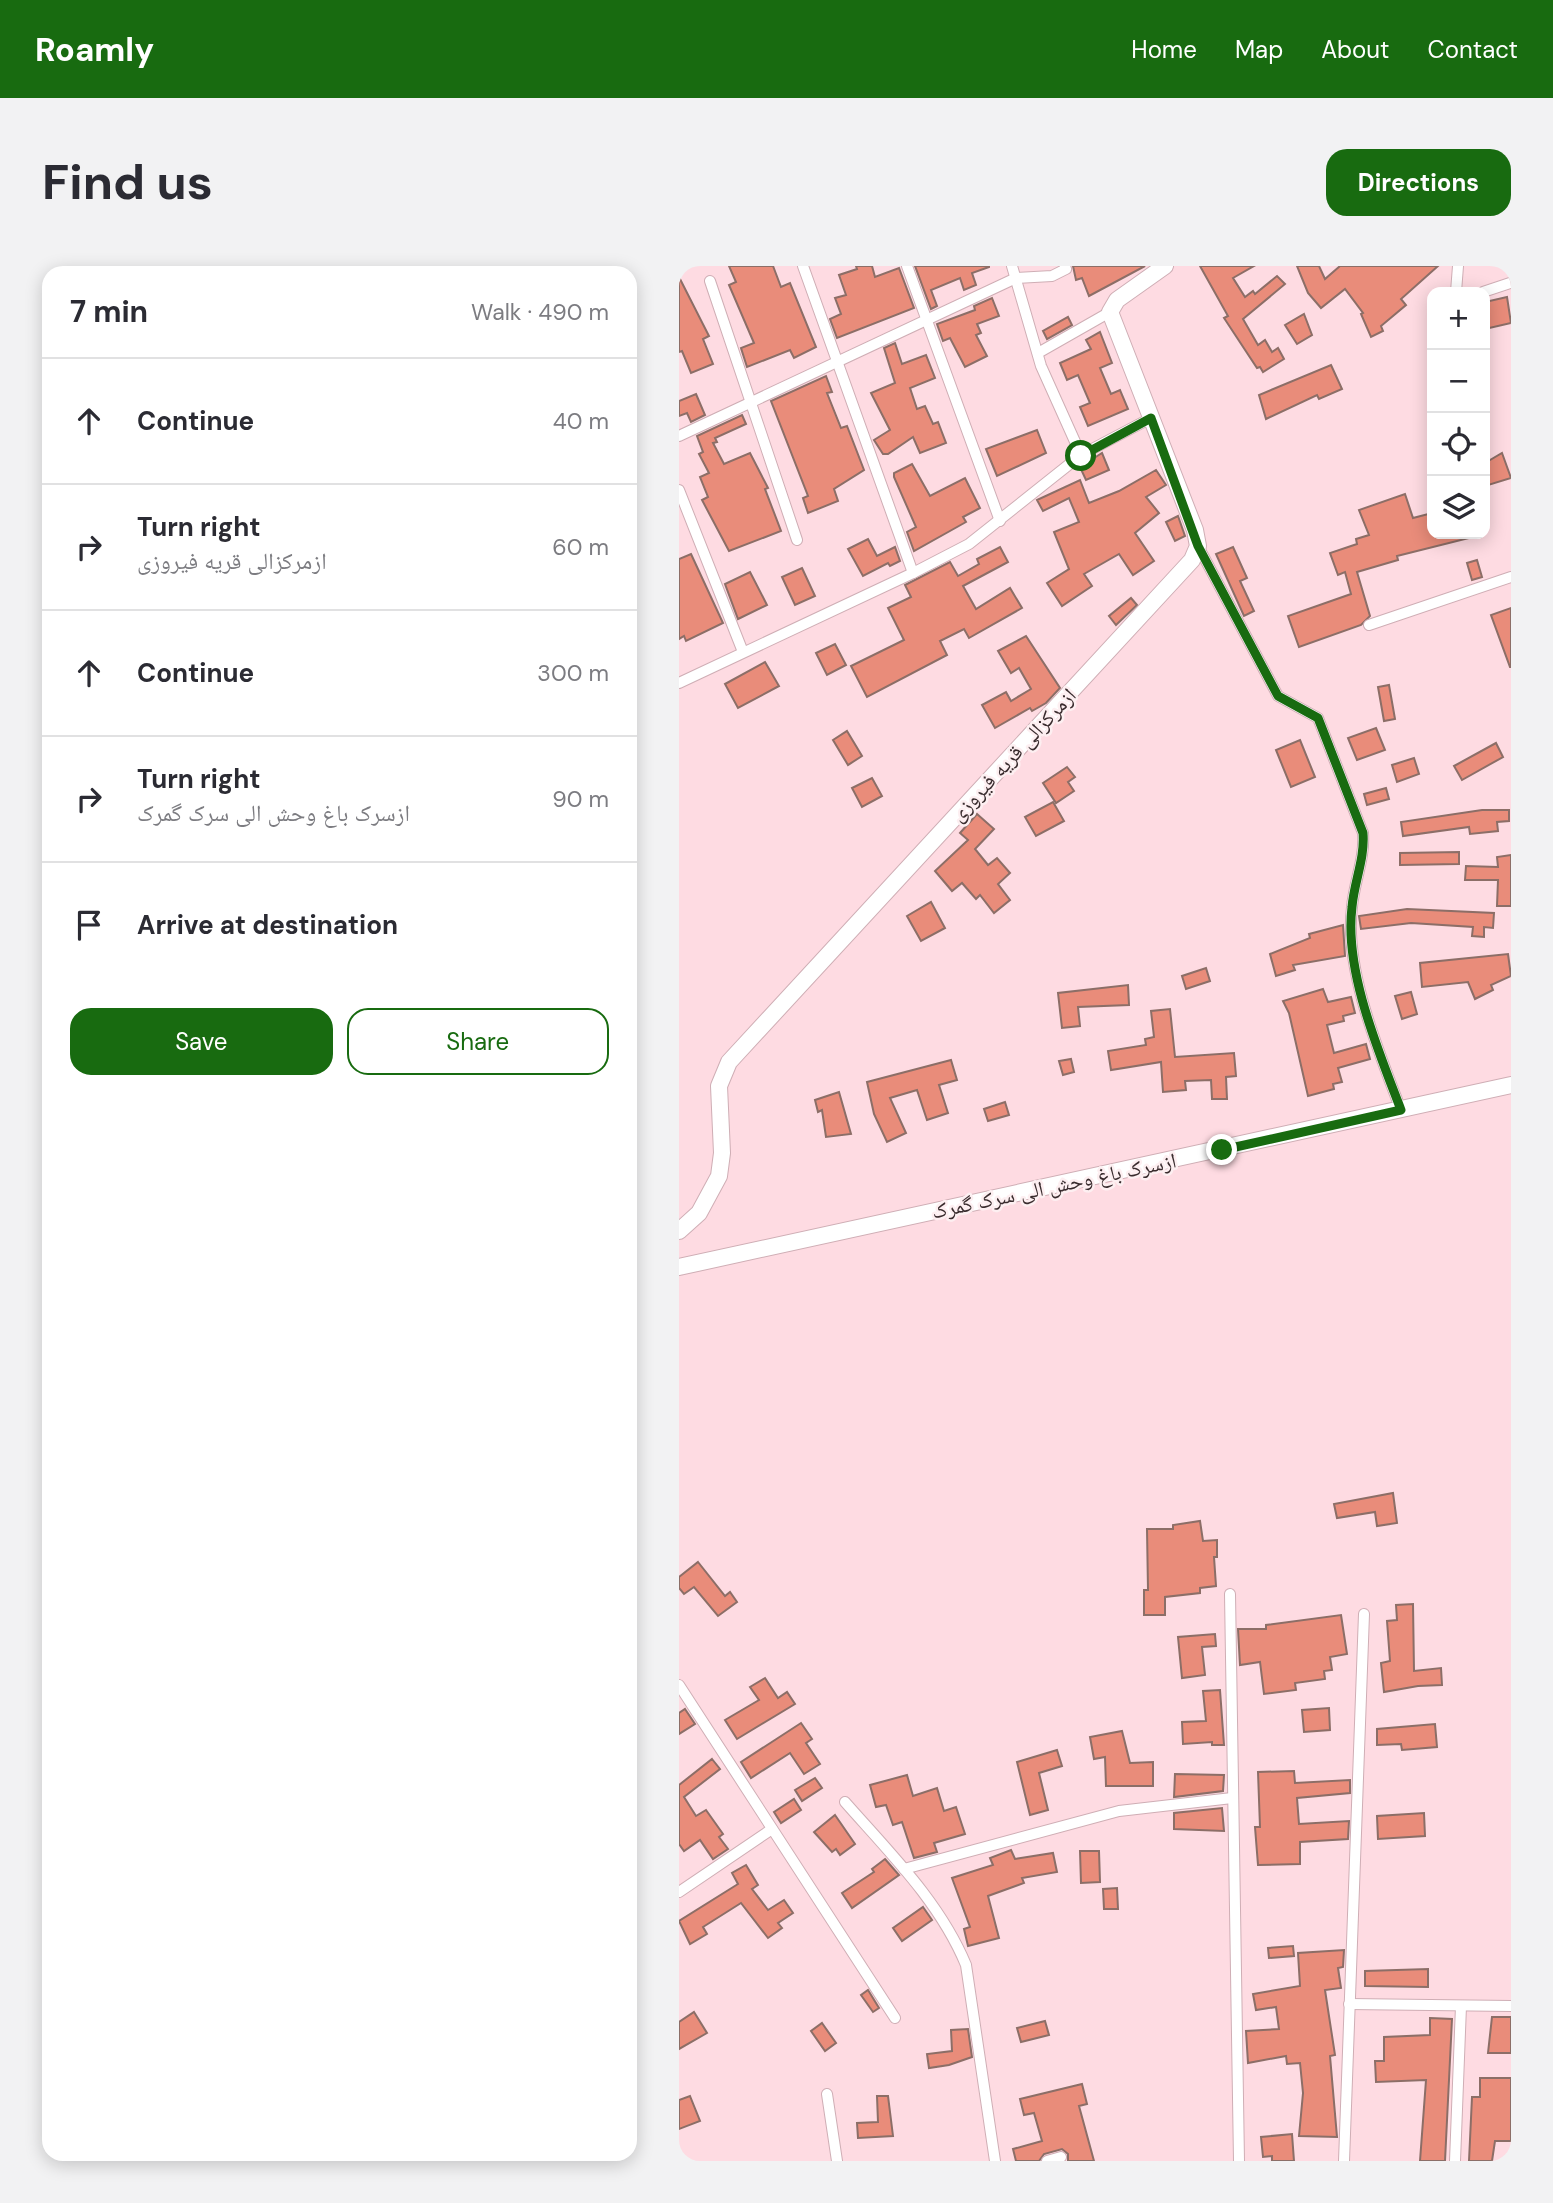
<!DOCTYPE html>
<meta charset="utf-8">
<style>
:root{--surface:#fff;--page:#f2f2f3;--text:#2b2b33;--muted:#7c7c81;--line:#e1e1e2;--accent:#186b10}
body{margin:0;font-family:"DM Sans","Noto Naskh Arabic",sans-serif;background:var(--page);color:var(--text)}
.controls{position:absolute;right:21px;top:21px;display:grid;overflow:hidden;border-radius:14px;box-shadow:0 4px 18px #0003}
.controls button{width:63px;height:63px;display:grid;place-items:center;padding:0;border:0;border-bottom:2px solid var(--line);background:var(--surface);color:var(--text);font:35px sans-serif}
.stop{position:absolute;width:21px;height:21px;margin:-16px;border:5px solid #186b10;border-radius:50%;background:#fff}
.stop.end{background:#186b10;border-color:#fff;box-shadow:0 2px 7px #0008}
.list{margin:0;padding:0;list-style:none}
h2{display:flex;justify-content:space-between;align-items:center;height:91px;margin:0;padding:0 28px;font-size:30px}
h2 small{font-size:23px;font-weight:400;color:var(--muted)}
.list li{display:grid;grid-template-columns:46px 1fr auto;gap:21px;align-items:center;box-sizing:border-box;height:126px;padding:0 28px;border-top:2px solid var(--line)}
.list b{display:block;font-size:26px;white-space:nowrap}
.list p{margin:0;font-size:23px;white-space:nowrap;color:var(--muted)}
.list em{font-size:23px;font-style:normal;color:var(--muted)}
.actions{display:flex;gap:14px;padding:21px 28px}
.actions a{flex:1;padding:16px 0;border:2px solid var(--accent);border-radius:21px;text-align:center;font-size:24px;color:var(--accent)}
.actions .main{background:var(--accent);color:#fff}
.icon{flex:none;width:38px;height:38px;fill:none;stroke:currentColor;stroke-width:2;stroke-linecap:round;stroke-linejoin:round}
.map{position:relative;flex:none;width:832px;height:1895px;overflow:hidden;border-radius:21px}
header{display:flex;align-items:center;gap:42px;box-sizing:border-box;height:98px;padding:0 35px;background:var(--accent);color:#fff}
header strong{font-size:33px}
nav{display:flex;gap:38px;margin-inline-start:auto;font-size:24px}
.intro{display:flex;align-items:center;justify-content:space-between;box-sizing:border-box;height:168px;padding:0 42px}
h1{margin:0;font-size:49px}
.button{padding:18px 32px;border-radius:21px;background:var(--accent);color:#fff;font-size:24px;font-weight:700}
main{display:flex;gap:42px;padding:0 42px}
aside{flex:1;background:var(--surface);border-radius:21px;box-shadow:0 4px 18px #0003}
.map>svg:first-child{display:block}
</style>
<header>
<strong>Roamly</strong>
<nav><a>Home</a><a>Map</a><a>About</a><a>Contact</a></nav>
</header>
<div class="intro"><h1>Find us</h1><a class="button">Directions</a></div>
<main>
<aside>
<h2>7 min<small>Walk · 490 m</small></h2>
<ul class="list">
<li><svg class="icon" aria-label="ahead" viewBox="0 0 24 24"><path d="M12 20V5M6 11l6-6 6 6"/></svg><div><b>Continue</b></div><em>40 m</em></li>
<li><svg class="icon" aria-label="right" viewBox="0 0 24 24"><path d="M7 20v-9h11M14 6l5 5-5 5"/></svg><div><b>Turn right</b><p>ازمرکزالی قریه فیروزی</p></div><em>60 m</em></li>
<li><svg class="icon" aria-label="ahead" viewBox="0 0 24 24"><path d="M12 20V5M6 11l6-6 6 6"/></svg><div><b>Continue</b></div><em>300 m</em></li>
<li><svg class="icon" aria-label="right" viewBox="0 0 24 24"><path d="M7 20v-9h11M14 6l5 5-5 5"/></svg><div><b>Turn right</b><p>ازسرک باغ وحش الی سرک گمرک</p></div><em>90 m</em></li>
<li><svg class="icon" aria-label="arrive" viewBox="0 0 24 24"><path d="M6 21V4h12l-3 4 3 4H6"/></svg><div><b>Arrive at destination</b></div></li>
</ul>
<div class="actions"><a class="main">Save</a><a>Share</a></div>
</aside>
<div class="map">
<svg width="832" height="1895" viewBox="0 0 832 1895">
<rect width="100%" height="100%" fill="#fedbe2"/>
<g fill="#e98c7a" stroke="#8c6e67" stroke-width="2">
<path d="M50 0H94L102 21 111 17 137 81 115 92 111 84 68 101 62 82 75 77 50 19 57 16Z"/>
<path d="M177 0H193L196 11 220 2 235 42 158 72 151 53 162 48 156 32 167 29 160 9 178 3Z"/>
<path d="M236 0H310V1L293 7 297 19 285 24 281 12 252 24 258 40 252 43Z"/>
<path d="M394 0H466L410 30 403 12 397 14Z"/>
<path d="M521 0H575L554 12 566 31 574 25 576 28 598 10 606 18 564 53 579 79 586 74 593 86 599 82 605 93 584 106 581 101 578 102 545 52 549 50Z"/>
<path d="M618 0H640L646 13 661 0H759L722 33 727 39 702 60 704 65 692 71 682 48 684 47 666 23 642 42 629 27Z"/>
<path d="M0 11 30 70 24 73 34 98 12 107 3 85 0 86Z"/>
<path d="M828 31 832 57 806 63V36Z"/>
<path d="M313 32 320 50 298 58 302 67 297 69 308 90 286 101 271 72 264 75 258 58 296 44 295 40Z"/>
<path d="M625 48 633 69 618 78 606 59Z"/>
<path d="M389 51 393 59 368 73 364 65Z"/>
<path d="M421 66 433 97 421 102 432 128 441 124 449 143 409 160 401 141 411 137 399 109 388 114 381 97 412 83 407 74Z"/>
<path d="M216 77 223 98 247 89 256 112 231 122 238 143 246 140 254 158 259 156 267 177 241 187 234 171 209 188H204L195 174 211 164 192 127 216 117 205 82Z"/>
<path d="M652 99 663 123 640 133 638 129 587 153 580 129Z"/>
<path d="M147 110 153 126 148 127 162 162 168 160 185 204 155 223 159 235 129 247 124 232 129 230 92 135Z"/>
<path d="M17 128 26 149 12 156 8 147 0 150V135Z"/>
<path d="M63 149 67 158 36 172 38 176 34 177 45 198 71 187 89 222 86 223 102 265 50 285 23 234 29 231 21 211 30 207 20 188 24 186 18 170Z"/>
<path d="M358 164 367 187 318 210 307 183Z"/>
<path d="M423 187 430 204 407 214 401 201Z"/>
<path d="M823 187 832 212 806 220V197Z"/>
<path d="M233 198 251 230 286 212 301 242 284 251 287 256 235 285 228 266 237 261 215 211V207Z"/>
<path d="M477 204 487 219 467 231 480 247 456 267 475 295 454 309 440 288 405 308 413 320 383 340 368 317 390 303 375 266 400 256 390 232 364 245 358 234 401 214 410 237 440 225Z"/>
<path d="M726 228 734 252 753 247V268H790V272L718 290 719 294 678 306 691 350 682 359 620 381 609 350 672 328 666 306 659 309 651 287 678 278 677 273 690 269 680 244Z"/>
<path d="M499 250 506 270 496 275 487 256Z"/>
<path d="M189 273 198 290 216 281 221 295 211 300 209 297 184 310 169 283Z"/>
<path d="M321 281 329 296 284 320 297 343 331 322 343 342 290 372 285 363 261 375 268 389 188 431 172 400 225 374 209 342 232 331 226 319 271 296 279 310 300 298 298 293Z"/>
<path d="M554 281 568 312 561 315 575 345 565 350 537 288Z"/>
<path d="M12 288 44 357 7 375 5 370 0 373V293Z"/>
<path d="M798 294 803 311 793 314 788 297Z"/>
<path d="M123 302 136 330 116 339 103 311Z"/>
<path d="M71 306 88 339 59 353 46 318Z"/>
<path d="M452 332 458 339 437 359 430 350Z"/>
<path d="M832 342V401H831L812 349Z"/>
<path d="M347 370 381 422 367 437 353 445 351 442 316 462 303 439 327 426 332 435 352 423 340 402 332 407 319 385Z"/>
<path d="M156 378 167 399 148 409 137 387Z"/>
<path d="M86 396 100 420 59 442 46 418Z"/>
<path d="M710 419 716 453 705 455 699 421Z"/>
<path d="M697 462 706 484 678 494 669 472Z"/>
<path d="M168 465 183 490 169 499 154 474Z"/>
<path d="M621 474 636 511 612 521 597 484Z"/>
<path d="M817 477 824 491 783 514 775 500Z"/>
<path d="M735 492 740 508 718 516 713 499Z"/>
<path d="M388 501 396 511 389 516 395 525 377 537 364 517Z"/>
<path d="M193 512 203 530 183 541 173 522Z"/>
<path d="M707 522 710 533 688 539 685 528Z"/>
<path d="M374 536 385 555 357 570 346 551Z"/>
<path d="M803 544H830V555L818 556 819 565 791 568 790 561 724 570 722 556Z"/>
<path d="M298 548 315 563 296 583 309 599 318 592 331 607 319 618 331 634 315 647 301 629 297 633 283 617 273 625 256 605 289 574 281 567Z"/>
<path d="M780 586V598L721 599V587Z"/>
<path d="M832 589V640H818L819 614H786L787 600 819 601 818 591Z"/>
<path d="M252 636 266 662 242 675 228 650Z"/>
<path d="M728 643 815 647 814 662 805 661V671L793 670 794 661 732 657 682 663 680 650Z"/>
<path d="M664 659 666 690 614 699 616 704 597 710 591 688 631 672 630 668Z"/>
<path d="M829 688 832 710 812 719 814 724 796 733 789 716 743 721 741 697Z"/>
<path d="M527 702 531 715 507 723 503 710Z"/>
<path d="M449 719 450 739 399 741 401 760 383 762 379 727Z"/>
<path d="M644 723 649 736 672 731 676 747 664 750 665 755 648 759 655 787 687 778 691 793 659 802 663 816 654 818 655 823 629 830 610 747 604 735Z"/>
<path d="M732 726 738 748 723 753 716 730Z"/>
<path d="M491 743 496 791 555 787 557 810 547 811 548 833H533L532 814 506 815 507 824 484 826 482 796 432 804 429 785 467 779 466 773 475 771 472 745Z"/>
<path d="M392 793 395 806 384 809 380 795Z"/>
<path d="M272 794 278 814 260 819 269 847 248 854 238 824 211 832 227 867 208 876 195 848 188 816Z"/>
<path d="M160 826 172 868 147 871 143 844 139 846 136 834Z"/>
<path d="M326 836 330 849 309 855 305 843Z"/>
<path d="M714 1227 718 1257 698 1260 696 1246 658 1252 655 1238Z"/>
<path d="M521 1255 524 1275 538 1274V1291H535L537 1320 521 1322V1327L486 1331V1349H465V1324H469L468 1263H494V1259Z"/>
<path d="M19 1296 46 1330 51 1326 58 1336 39 1350 15 1321 5 1328 0 1322V1311Z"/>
<path d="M734 1338 735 1405 762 1402 763 1419 739 1420 705 1426 702 1397 711 1395 708 1355 718 1354 717 1339Z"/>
<path d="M662 1349 668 1388 651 1391 653 1404 645 1405 646 1413 616 1417 617 1424 585 1428 581 1396 561 1399 559 1363H587V1359Z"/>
<path d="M536 1368 537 1380 523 1381 526 1409 503 1412 499 1371Z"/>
<path d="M86 1412 99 1432 108 1426 116 1438 58 1473 46 1454 80 1434 71 1421Z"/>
<path d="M541 1424 545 1479H533V1476L504 1478 503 1456 527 1455 524 1425Z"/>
<path d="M650 1442 651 1464 625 1466 623 1444Z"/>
<path d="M6 1443 16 1458 0 1468V1447Z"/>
<path d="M122 1457 133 1473 127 1477 141 1498 125 1508 111 1487 72 1512 62 1496Z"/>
<path d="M756 1458 758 1481 723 1484 722 1478 698 1479V1463Z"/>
<path d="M443 1465 451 1497 474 1496V1520H427L426 1491 415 1493 411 1471Z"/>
<path d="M378 1484 383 1500 360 1507 369 1544 351 1549 338 1496Z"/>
<path d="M33 1493 41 1503 5 1531 17 1550 27 1544 44 1568 40 1571 49 1583 34 1593 21 1574 5 1585 0 1578V1519Z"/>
<path d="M615 1505 616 1517 671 1514V1527L618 1532 620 1558 670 1555 669 1573 621 1576V1598L579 1599 576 1561H581L579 1506Z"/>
<path d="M496 1508 545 1509 544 1525 495 1531Z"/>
<path d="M228 1509 234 1530 258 1522 265 1545 277 1541 286 1568 255 1577 258 1586 235 1592 223 1556 214 1559 207 1539 197 1541 191 1519Z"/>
<path d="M136 1512 143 1522 123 1535 116 1524Z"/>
<path d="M115 1533 122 1544 102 1557 95 1546Z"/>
<path d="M543 1542 545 1565 495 1563V1547Z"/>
<path d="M745 1547 746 1570 699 1573 698 1550Z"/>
<path d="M156 1549 176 1578 161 1589 157 1583 153 1586 135 1566Z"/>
<path d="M332 1584 336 1593 374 1587 378 1606 343 1612 345 1617 309 1630 320 1672 289 1680 285 1663 291 1661 273 1612 314 1599 311 1592Z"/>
<path d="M401 1585H420L421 1616 402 1617Z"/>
<path d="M206 1593 220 1609 173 1642 163 1627 195 1606 193 1603Z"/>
<path d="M67 1599 79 1619 73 1623 89 1644 105 1634 114 1647 99 1657 103 1662 89 1672 62 1637 24 1661 28 1668 11 1678 0 1655 59 1618 53 1607Z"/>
<path d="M438 1622 439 1643H425L424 1623Z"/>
<path d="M244 1641 253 1654 223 1675 214 1662Z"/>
<path d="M614 1680 615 1690 590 1692 589 1682Z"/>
<path d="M665 1684 664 1701 659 1702 662 1722 646 1724 656 1789 651 1790 658 1871 620 1870 624 1827 621 1797 608 1798 607 1790 569 1797 567 1765 600 1763 597 1741 577 1744 574 1728 621 1720 619 1687Z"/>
<path d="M749 1703V1721L686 1720V1705Z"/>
<path d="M189 1724 200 1742 194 1746 182 1729Z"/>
<path d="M15 1746 28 1767 0 1783V1756Z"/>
<path d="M813 1751H832V1787H809Z"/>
<path d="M751 1752 773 1753 766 1895H741L747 1814 697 1816 696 1795H705V1771L751 1769Z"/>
<path d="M366 1755 370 1769 342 1776 338 1762Z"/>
<path d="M143 1757 157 1777 146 1785 132 1765Z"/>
<path d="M289 1763 293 1791 270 1799 250 1802 248 1788 273 1785 272 1764Z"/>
<path d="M801 1812H832V1875H816L813 1895H790L793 1831H801Z"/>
<path d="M403 1818 408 1838 400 1840 415 1895H389V1888L383 1883 365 1888 360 1895H337L334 1883 363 1875 355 1847 345 1849 341 1833Z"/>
<path d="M11 1830 21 1855 0 1863V1834Z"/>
<path d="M198 1830H209L214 1870 179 1872 178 1857 199 1856Z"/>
<path d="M613 1868 615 1895H593V1890L584 1891 582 1871Z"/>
</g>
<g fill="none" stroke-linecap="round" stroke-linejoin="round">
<defs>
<g id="street">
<path d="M124 0 234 307"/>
<path d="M228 0 321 255"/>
<path d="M333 0 362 100 402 189"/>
<path d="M31 15 118 274"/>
<path d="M777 26 779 0"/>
<path d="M804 26 831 17"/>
<path d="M359 87 431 46"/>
<path d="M0 170 337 12 373 10 387 3 386 0"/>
<path d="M0 224 64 386"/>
<path d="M519 280 599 430 639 452 684 567C686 593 675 616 673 641 665 704 700 786 722 844"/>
<path d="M690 359 832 311"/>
<path d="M0 417 234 307 290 278 402 189 472 152"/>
<path d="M551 1328 560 1895"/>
<path d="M0 1419 216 1752"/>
<path d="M166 1536C210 1586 261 1636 287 1699L316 1895"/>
<path d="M225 1603 440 1545 553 1532"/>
<path d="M0 1626 93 1563"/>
<path d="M670 1738 832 1740"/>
<path d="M148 1828 158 1895"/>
<path d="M368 1895 382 1891"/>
<path d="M665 1895 685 1348"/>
<path d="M776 1895 782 1740"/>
</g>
<g id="secondary">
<path d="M0 965 20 947 40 910 43 887 40 820 50 796 513 294 519 280 516 264 431 46 438 34 486 0"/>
<path d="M0 1001 832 819"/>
</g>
</defs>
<use href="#street" stroke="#cfaeb5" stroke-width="12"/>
<use href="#secondary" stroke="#cfaeb5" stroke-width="18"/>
<use href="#street" stroke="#fff" stroke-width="10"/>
<use href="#secondary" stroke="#fff" stroke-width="16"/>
</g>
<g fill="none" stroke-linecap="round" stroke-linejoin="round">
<path stroke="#186b10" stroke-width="9" d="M402 190 472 152 519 280 599 430 639 452 684 567C686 593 675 616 673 641 665 705 700 786 722 844L543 884"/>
</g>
<g text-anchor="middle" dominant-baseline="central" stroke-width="5" stroke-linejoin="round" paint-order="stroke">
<g font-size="21" fill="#392c2e" stroke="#fdeff1">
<text transform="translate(334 489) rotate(-47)">ازمرکزالی قریه فیروزی</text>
<text transform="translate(375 920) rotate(-12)">ازسرک باغ وحش الی سرک گمرک</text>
</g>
</g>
</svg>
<div class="controls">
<button>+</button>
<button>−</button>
<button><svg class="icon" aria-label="locate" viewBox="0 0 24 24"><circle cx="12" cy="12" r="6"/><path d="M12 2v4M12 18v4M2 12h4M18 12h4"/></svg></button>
<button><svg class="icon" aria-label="layers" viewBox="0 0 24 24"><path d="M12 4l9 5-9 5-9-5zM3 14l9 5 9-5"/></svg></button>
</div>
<div class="stop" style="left:402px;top:190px"></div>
<div class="stop end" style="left:543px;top:884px"></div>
</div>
</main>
